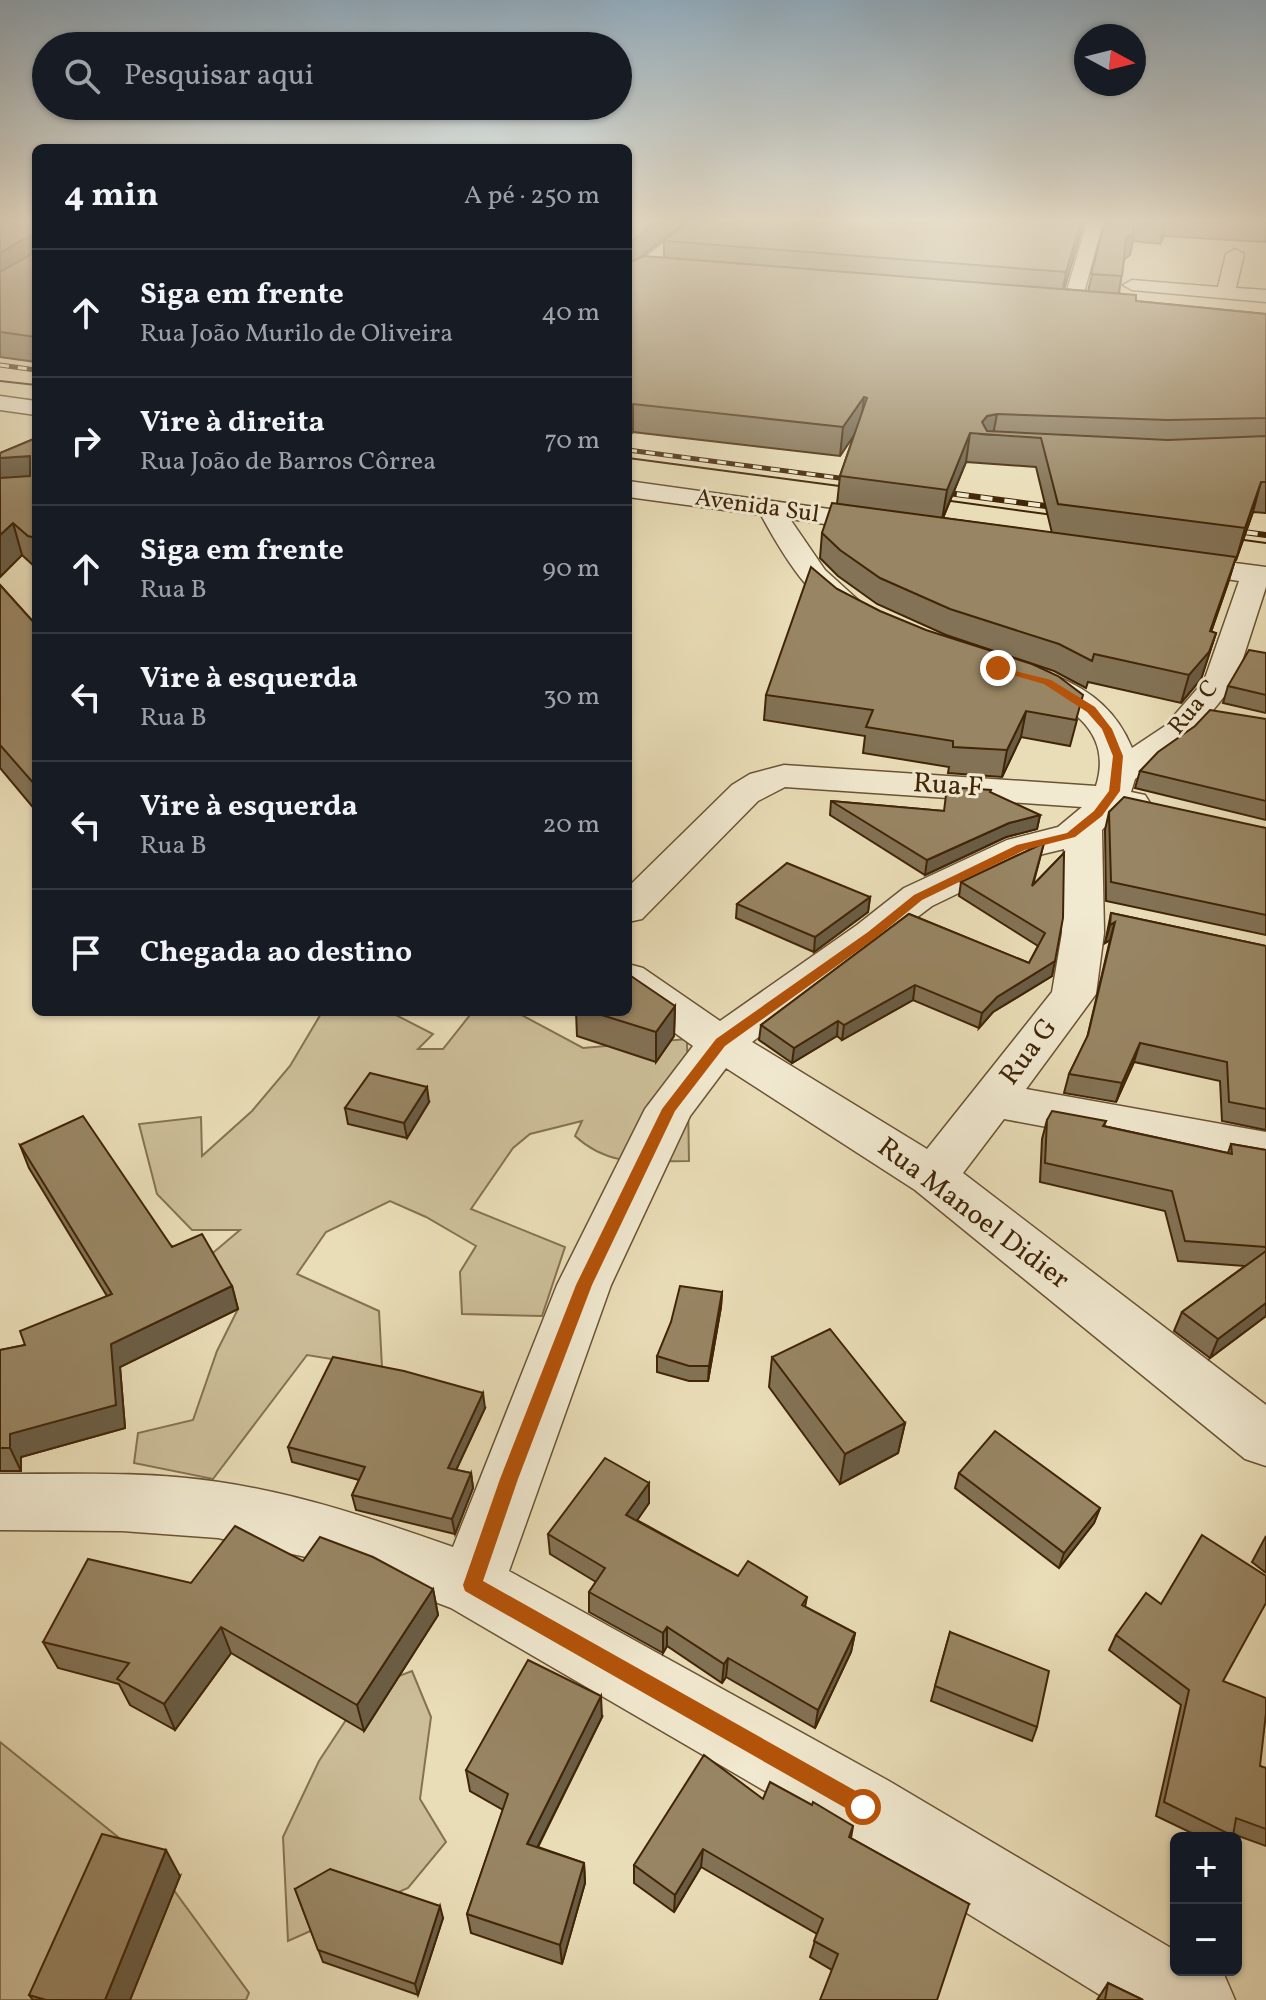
<!DOCTYPE html>
<html lang="pt">
<meta charset="utf-8">
<style>
:root{--surface:#171b24;--page:#242831;--text:#f1f3f6;--muted:#9ea1a6;--line:#363941}
body{margin:0;font-family:Vollkorn,serif;background:var(--page);color:var(--text)}
.controls{position:absolute;right:24px;bottom:24px;display:grid;overflow:hidden;border-radius:12px;box-shadow:0 2px 6px #0004}
.controls button{width:72px;height:72px;display:grid;place-items:center;padding:0;border:0;border-bottom:2px solid var(--line);background:var(--surface);color:var(--text);font:40px sans-serif}
.compass{position:absolute;left:1074px;top:24px;width:72px;height:72px;border-radius:50%;background:var(--surface);box-shadow:0 2px 6px #0004;rotate:97deg}
.stop{position:absolute;width:24px;height:24px;margin:-18px;border:6px solid #b45309;border-radius:50%;background:#fff}
.stop.end{background:#b45309;border-color:#fff;box-shadow:0 2px 8px #0008}
.list{margin:0;padding:0;list-style:none}
h2{display:flex;justify-content:space-between;align-items:center;height:104px;margin:0;padding:0 32px;font-size:34px}
h2 small{font-size:26px;font-weight:400;color:var(--muted)}
.list li{display:grid;grid-template-columns:52px 1fr auto;gap:24px;align-items:center;box-sizing:border-box;height:128px;padding:0 32px;border-top:2px solid var(--line)}
.list b{display:block;font-size:30px;white-space:nowrap}
.list p{margin:0;font-size:26px;white-space:nowrap;color:var(--muted)}
.list em{font-size:26px;font-style:normal;color:var(--muted)}
.icon{flex:none;width:44px;height:44px;fill:none;stroke:currentColor;stroke-width:2;stroke-linecap:round;stroke-linejoin:round}
.map{position:relative;flex:none;width:1266px;height:2000px;overflow:hidden}
.search{position:absolute;background:var(--surface);box-shadow:0 2px 6px #0004;left:32px;top:32px;width:600px;height:88px;display:flex;align-items:center;gap:20px;box-sizing:border-box;padding:0 28px;border-radius:44px;color:var(--muted);font-size:30px}
.panel{position:absolute;background:var(--surface);box-shadow:0 2px 6px #0004;left:32px;top:144px;width:600px;height:872px;border-radius:12px}
.map>svg:first-child{display:block}
</style>
<div class="map">
<svg width="1266" height="2000" viewBox="0 0 1266 2000">
<rect width="100%" height="100%" fill="#e9ddb7"/>
<filter id="stains"><feTurbulence type="fractalNoise" baseFrequency=".0025" numOctaves="4"/><feColorMatrix values="0 0 0 0 .2 0 0 0 0 .09 0 0 0 0 .02 0 0 0 .5 -.17"/></filter>
<radialGradient id="worn" r=".72"><stop offset=".6" stop-color="#630" stop-opacity="0"/><stop offset="1" stop-color="#630" stop-opacity=".3"/></radialGradient>
<g fill="#ccbe99" stroke="#867250" stroke-width="2">
<path d="M322 1012H390L433 1034 418 1049H443L470 1015 516 1012 583 1048 687 1039 689 1161C644 1161 610 1168 575 1136L582 1121 530 1134 513 1148 471 1209 565 1247 542 1316 462 1314 460 1272 476 1246 426 1217 390 1201 326 1232 297 1274 379 1311 382 1367 307 1355 213 1479 134 1463 138 1433 193 1420 217 1351 238 1309 208 1257 240 1230H192L157 1194 139 1124 201 1117 202 1156 252 1111 290 1066Z"/>
<path d="M412 1671 431 1717 420 1799 446 1842 408 1888 288 1941 283 1837 319 1761 367 1688Z"/>
<path d="M0 1742 159 1870 249 1993 246 2000H0Z"/>
</g>
<g fill="none" stroke-linecap="round" stroke-linejoin="round">
<defs>
<g id="street">
<path d="M691 222H709L634 283 628 284V270Z"/>
<path d="M1087 222H1103L1081 304 1072 310 1063 304Z"/>
<path d="M1235 249 1244 254 1236 288 1266 290V302L1132 290 1123 285 1132 280 1218 287 1226 254Z"/>
<path d="M0 396 36 401V415L0 410Z"/>
<path d="M628 481 887 517 896 519 900 525 896 531 887 533 790 519 825 570 867 608 863 614C821 625 778 546 761 515L628 497Z"/>
<path d="M1173 555 1266 567V587L1235 683 1189 740 1135 779 1131 792 1145 795 1150 803 1145 811 1132 814 1119 811 1102 830 1104 933 1096 994 1026 1089 1266 1132V1168L1004 1119 963 1173 1266 1405V1466L1245 1459 915 1190 726 1068 690 1116 611 1285 509 1571 889 1781 1176 1951V1970L1223 1972 1235 2000H1108L837 1833 451 1608 329 1562 218 1538 122 1531 0 1530V1474C72 1474 147 1471 219 1482 301 1494 376 1520 453 1547L557 1285 645 1109 693 1046 628 999V964L643 968 720 1021 857 925 904 888 1007 840 1058 827 1082 807 785 787 758 801 642 919 628 922V887L732 785 750 774 784 765 1096 786C1115 726 1061 702 1017 682L1012 675 1017 668C1033 664 1043 670 1058 677 1093 692 1117 712 1132 748L1165 726 1204 681 1239 581 1163 569 1159 563 1163 557ZM1064 849 1062 933 1052 992 927 1149 752 1042 932 906 1035 856Z"/>
</g>
</defs>
<use href="#street" stroke="#6b5333" stroke-width="3"/>
<use href="#street" fill="#f1e9d0" fill-rule="evenodd"/>
<g stroke="#412507" stroke-width="2">
<path d="M0 381 36 385"/>
<path d="M628 458 862 489"/>
<path d="M929 498 1068 517"/>
<path d="M1222 537 1266 543"/>
</g>
<defs>
<g id="rail-far1">
<path d="M0 365 36 370"/>
<path d="M628 450 862 481"/>
</g>
<g id="rail">
<path d="M851 480 862 481"/>
<path d="M933 491 1068 509"/>
<path d="M1222 529 1266 535"/>
</g>
</defs>
<use href="#rail-far1" stroke="#412507" stroke-width="5"/>
<use href="#rail" stroke="#412507" stroke-width="6"/>
<use href="#rail-far1" stroke="#f1e9d0" stroke-width="3" stroke-dasharray="9" stroke-linecap="butt"/>
<use href="#rail" stroke="#f1e9d0" stroke-width="4" stroke-dasharray="12" stroke-linecap="butt"/>
</g>
<g fill="#837255" stroke="#412507" stroke-width="2" fill-rule="evenodd">
<path d="M0 222H36V362L0 357Z"/>
<path d="M686 222 638 259 664 258V241L1084 222 1064 289 1088 291 1105 222H1266V242L1164 236 1160 244 1133 241 1130 255 1124 259 1119 293 1136 301 1266 314V513L1253 512 1236 560H1235L1228 583 1211 632 1216 633 1201 679 1181 703 1088 682 1086 688 1054 671 946 635 877 604 838 576 820 558 822 533 837 504 840 476 854 435 840 456 633 432 628 263ZM966 462 1036 467 1052 533 943 518Z"/>
<path d="M36 438V568L22 555 0 577V453Z"/>
<path d="M0 585 36 625V811L0 768Z"/>
<path d="M837 589 1077 720 1070 746 1021 737 1002 777 948 773 949 767 863 753 865 736 764 720 766 695Z"/>
<path d="M1266 653V713L1223 703 1228 686Z"/>
<path d="M1266 719V820L1135 788 1140 771Z"/>
<path d="M990 793 1040 815 1037 829 1006 837 925 875 830 815 831 801 944 811Z"/>
<path d="M1109 812 1266 828V935L1106 901 1105 830Z"/>
<path d="M1044 843 1033 885 1064 853 1052 976 993 1012 979 1028 913 1000 842 1040 837 1036 792 1063 759 1040 761 1025 909 914 1029 963 1038 946 959 896 961 882Z"/>
<path d="M870 897 868 912 814 952 736 918 737 904Z"/>
<path d="M1111 913 1266 946V1130L1222 1121 1220 1081 1134 1062 1116 1102 1064 1093 1069 1074 1087 1038 1110 940 1105 943Z"/>
<path d="M675 1006 674 1036 656 1062 577 1036 576 1012H628Z"/>
<path d="M429 1102 407 1138 348 1124 345 1108Z"/>
<path d="M1047 1120 1106 1121 1104 1126 1228 1153 1231 1144 1266 1150V1316L1210 1358 1174 1331 1182 1312 1245 1266 1178 1261 1165 1211 1040 1182 1042 1139Z"/>
<path d="M20 1145 232 1286 238 1309 120 1367 125 1428 21 1457V1471H0V1350L25 1345 107 1296 29 1168Z"/>
<path d="M722 1292 721 1307 708 1381H689L657 1372V1356Z"/>
<path d="M772 1357 905 1423 898 1453 840 1484 769 1387Z"/>
<path d="M485 1408 456 1470 471 1473 473 1488 455 1534 356 1510 352 1495 359 1480 292 1462 288 1447Z"/>
<path d="M959 1473 1100 1508 1094 1523 1059 1568 955 1488Z"/>
<path d="M649 1483V1503L637 1520 738 1576 807 1597 805 1607 855 1633 851 1652 815 1728 726 1677 722 1683 667 1646 663 1653 589 1612V1592L596 1582 550 1554 548 1534Z"/>
<path d="M1266 1536V1573L1252 1562Z"/>
<path d="M303 1561 433 1589 438 1615 364 1731 231 1653 175 1730 130 1705 119 1684 58 1668 43 1642 191 1583Z"/>
<path d="M950 1632 1037 1727 1032 1741 931 1701Z"/>
<path d="M1116 1635 1223 1681 1260 1766 1266 1768V1846L1233 1834 1231 1838H1202L1156 1816 1181 1705 1109 1650Z"/>
<path d="M602 1717 538 1847 584 1863 585 1883 562 1964 471 1933 467 1914 503 1810 470 1791 466 1770Z"/>
<path d="M763 1799 812 1805 853 1826 851 1838 969 1904 832 1970 810 1957 817 1934 701 1867 674 1912 634 1883V1865Z"/>
<path d="M180 1876 130 2000H33L29 1995Z"/>
<path d="M295 1889 443 1918 418 1995 323 1962Z"/>
<path d="M1108 1983 1143 2000H1097Z"/>
</g>
<g fill="#6a5d45" stroke="#412507" stroke-width="2">
<path d="M658 222H686L635 261 628 263V241Z"/>
<path d="M1081 222H1084L1062 296 1066 272Z"/>
<path d="M1164 222H1167L1164 236 1160 244Z"/>
<path d="M1134 233 1130 255 1122 261 1126 238Z"/>
<path d="M29 236 34 258 0 279V253Z"/>
<path d="M864 397 861 425 840 456 843 427Z"/>
<path d="M633 404V432L628 438V409Z"/>
<path d="M997 414 993 435 980 434 982 422 987 416Z"/>
<path d="M970 433 966 462 942 520 947 490Z"/>
<path d="M30 456 36 478 0 489V458Z"/>
<path d="M1261 482 1253 512 1236 560 1245 528Z"/>
<path d="M13 523 22 555 0 577V535Z"/>
<path d="M1236 557 1228 583 1202 658 1210 631Z"/>
<path d="M1216 633 1201 679 1181 703 1189 675Z"/>
<path d="M1026 711 1021 737 1002 777 1007 750Z"/>
<path d="M1040 815 1037 829 1006 837 925 875 927 860 1009 823Z"/>
<path d="M870 897 868 912 814 952 815 937Z"/>
<path d="M1115 922 1110 940 1105 943 1110 925Z"/>
<path d="M1055 961 1052 976 993 1012 979 1028 982 1013 997 997Z"/>
<path d="M915 985 913 1000 842 1040 844 1025Z"/>
<path d="M675 1006 674 1036 656 1062V1032Z"/>
<path d="M838 1021 837 1036 792 1063 794 1048Z"/>
<path d="M1140 1043 1134 1062 1116 1102 1122 1083Z"/>
<path d="M427 1087 429 1102 407 1138 404 1123Z"/>
<path d="M232 1286 238 1309 120 1367 125 1428 21 1457V1471L10 1448V1434L111 1344Z"/>
<path d="M722 1292 721 1307 708 1381 709 1366Z"/>
<path d="M1266 1303V1316L1210 1358 1218 1339Z"/>
<path d="M483 1393 485 1408 450 1483 448 1468Z"/>
<path d="M905 1423 898 1453 840 1484 845 1454Z"/>
<path d="M471 1473 473 1488 455 1534 452 1519Z"/>
<path d="M649 1483V1503L627 1535 626 1515Z"/>
<path d="M1100 1508 1094 1523 1059 1568 1064 1553Z"/>
<path d="M433 1589 438 1615 364 1731 357 1705Z"/>
<path d="M221 1627 231 1653 175 1730 164 1704Z"/>
<path d="M667 1627V1646L663 1653V1633Z"/>
<path d="M855 1633 851 1652 815 1728 818 1710Z"/>
<path d="M728 1658 726 1677 722 1683 724 1664Z"/>
<path d="M601 1696 602 1717 529 1864 527 1844Z"/>
<path d="M703 1849 701 1867 674 1912 675 1895Z"/>
<path d="M166 1850 180 1876 130 2000H105Z"/>
<path d="M584 1863 585 1883 562 1964 560 1945Z"/>
<path d="M440 1906 443 1918 418 1995 415 1984Z"/>
</g>
<g fill="#988563" stroke="#412507" stroke-width="2">
<path d="M0 222H36V337L0 332V272L32 254 33 237 29 236 0 253Z"/>
<path d="M628 222H658L635 239 628 241Z"/>
<path d="M688 222H1081L1066 272 664 241Z"/>
<path d="M1105 222H1134V233L1126 238 1122 276 1091 274Z"/>
<path d="M644 256 1136 295V301L1266 314V418L1168 420 997 414 987 416 982 422 987 431 1168 440 1266 436V482H1261L1245 528 1058 504 1041 438 970 433 947 490 840 476 867 398 864 397 843 427 633 404 628 409V263Z"/>
<path d="M36 438V538L28 536 13 523 0 535V478L30 476V456L0 458V453Z"/>
<path d="M832 503 1236 557 1210 631 1216 633 1209 652 1189 675 1094 654 1092 661 1059 644 950 609 880 578 840 550 822 533Z"/>
<path d="M811 567 837 589 880 611 926 630 1032 664 1058 676 1083 695 1076 720 1026 711 1007 750 953 747V741L866 727 873 710 766 695Z"/>
<path d="M0 585 36 625V786L0 745Z"/>
<path d="M1249 650 1266 653V695L1228 686Z"/>
<path d="M1210 710 1266 719V801L1140 771 1158 752 1195 726Z"/>
<path d="M947 787 991 790 990 792 1040 815 1009 823 927 860 831 801 944 811Z"/>
<path d="M1124 797 1266 828V915L1111 882 1109 812Z"/>
<path d="M1044 843 1032 886 1064 853 1063 918 1055 961 997 997 982 1013 915 985 844 1025 838 1021 794 1048 761 1025 909 914 1029 963 1045 933 961 882Z"/>
<path d="M787 863 870 897 815 937 737 904Z"/>
<path d="M1111 913 1266 946V1109L1229 1102 1227 1062 1140 1043 1122 1083 1069 1074 1088 1035 1115 922 1110 925Z"/>
<path d="M628 974 675 1006 656 1032 592 1012H628Z"/>
<path d="M370 1073 427 1087 404 1123 345 1108Z"/>
<path d="M1052 1111 1106 1121 1103 1126 1232 1154 1231 1144 1266 1150V1247L1185 1241 1172 1191 1045 1163 1047 1120Z"/>
<path d="M83 1116 172 1247 202 1234 232 1286 111 1344 116 1405 10 1434V1448H0V1350L25 1345 20 1331 112 1294 20 1145Z"/>
<path d="M1266 1251V1303L1218 1339 1182 1312Z"/>
<path d="M680 1286 722 1292 709 1366H689L657 1356 671 1322Z"/>
<path d="M830 1329 905 1423 845 1454 772 1357Z"/>
<path d="M333 1357 404 1371 483 1393 448 1468 471 1473 452 1519 352 1495 365 1467 288 1447Z"/>
<path d="M995 1431 1100 1508 1064 1553 959 1473Z"/>
<path d="M605 1458 649 1483 626 1515 738 1576 748 1561 807 1597 802 1605 855 1633 818 1710 728 1658 724 1664 667 1627 663 1633 589 1592 605 1568 548 1534Z"/>
<path d="M235 1526 303 1561 320 1537 373 1557 433 1589 357 1705 221 1627 164 1704 117 1679 129 1663 43 1642 88 1559 191 1583Z"/>
<path d="M1202 1535 1266 1576V1603L1223 1681 1266 1698V1713L1260 1766 1266 1768V1829L1236 1818 1233 1836 1164 1802 1189 1690 1116 1635 1146 1593 1161 1604Z"/>
<path d="M950 1632 1049 1671 1037 1727 935 1686Z"/>
<path d="M528 1660 601 1696 527 1844 584 1863 560 1945 467 1914 508 1794 466 1770Z"/>
<path d="M704 1755 763 1799 770 1782 812 1805 813 1802 853 1826 849 1837 969 1904 937 2000H820L838 1954 814 1941 823 1919 703 1849 675 1895 634 1865Z"/>
<path d="M102 1834 166 1850 105 2000H46L29 1995Z"/>
<path d="M330 1869 440 1906 415 1984 318 1950 295 1889Z"/>
<path d="M1108 1983 1143 2000H1105Z"/>
</g>
<linearGradient id="sky" x2="0" y2="1"><stop stop-color="#91abbc"/><stop offset="0.44" stop-color="#f5f0df"/><stop offset="1" stop-color="#f5f0df" stop-opacity="0"/></linearGradient>
<rect width="1266" height="502" fill="url(#sky)"/>
<path fill="#b45309" d="M995 666 1051 680 1095 707 1112 729 1123 756 1120 791 1102 816 1075 837 1025 850 922 900 877 937 725 1046 675 1111 592 1285 518 1479 483 1581 870 1799 874 1807 870 1815 863 1818 465 1591 463 1585 500 1479 576 1285 662 1109 716 1039 868 932 914 895 1017 845 1067 833 1094 811 1109 791 1113 756 1102 729 1087 712 1044 684 995 670Z"/>
<g text-anchor="middle" dominant-baseline="central" stroke-width="6" stroke-linejoin="round" paint-order="stroke">
<g font-size="24" fill="#412507" stroke="#f1e9d0">
<text transform="translate(757 507) rotate(8)">Avenida Sul</text>
<text transform="translate(1194 708) rotate(-50)">Rua C</text>
</g>
<g font-size="28" fill="#412507" stroke="#f1e9d0">
<text transform="translate(948 786) rotate(4)">Rua F</text>
<text transform="translate(1029 1052) rotate(-53)">Rua G</text>
<text transform="translate(973 1214) rotate(37)">Rua Manoel Didier</text>
</g>
</g>
<rect width="100%" height="100%" filter="url(#stains)"/>
<rect width="100%" height="100%" fill="url(#worn)"/>
</svg>
<div class="controls">
<button>+</button>
<button>−</button>
</div>
<svg class="compass" viewBox="-18 -18 36 36"><path d="M0-13l5 13h-10z" fill="#e53935"/><path d="M0 13l5-13h-10z" fill="#9ea1a6"/></svg>
<div class="stop" style="left:863px;top:1807px"></div>
<div class="stop end" style="left:998px;top:668px"></div>
<div class="search"><svg class="icon" aria-label="search" viewBox="0 0 24 24"><circle cx="10" cy="10" r="6"/><path d="M15 15l6 6"/></svg>Pesquisar aqui</div>
<section class="panel">
<h2>4 min<small>A pé · 250 m</small></h2>
<ul class="list">
<li><svg class="icon" aria-label="ahead" viewBox="0 0 24 24"><path d="M12 20V5M6 11l6-6 6 6"/></svg><div><b>Siga em frente</b><p>Rua João Murilo de Oliveira</p></div><em>40 m</em></li>
<li><svg class="icon" aria-label="right" viewBox="0 0 24 24"><path d="M7 20v-9h11M14 6l5 5-5 5"/></svg><div><b>Vire à direita</b><p>Rua João de Barros Côrrea</p></div><em>70 m</em></li>
<li><svg class="icon" aria-label="ahead" viewBox="0 0 24 24"><path d="M12 20V5M6 11l6-6 6 6"/></svg><div><b>Siga em frente</b><p>Rua B</p></div><em>90 m</em></li>
<li><svg class="icon" aria-label="left" viewBox="0 0 24 24"><path d="M17 20v-9H6M10 6l-5 5 5 5"/></svg><div><b>Vire à esquerda</b><p>Rua B</p></div><em>30 m</em></li>
<li><svg class="icon" aria-label="left" viewBox="0 0 24 24"><path d="M17 20v-9H6M10 6l-5 5 5 5"/></svg><div><b>Vire à esquerda</b><p>Rua B</p></div><em>20 m</em></li>
<li><svg class="icon" aria-label="arrive" viewBox="0 0 24 24"><path d="M6 21V4h12l-3 4 3 4H6"/></svg><div><b>Chegada ao destino</b></div></li>
</ul>
</section>
</div>
